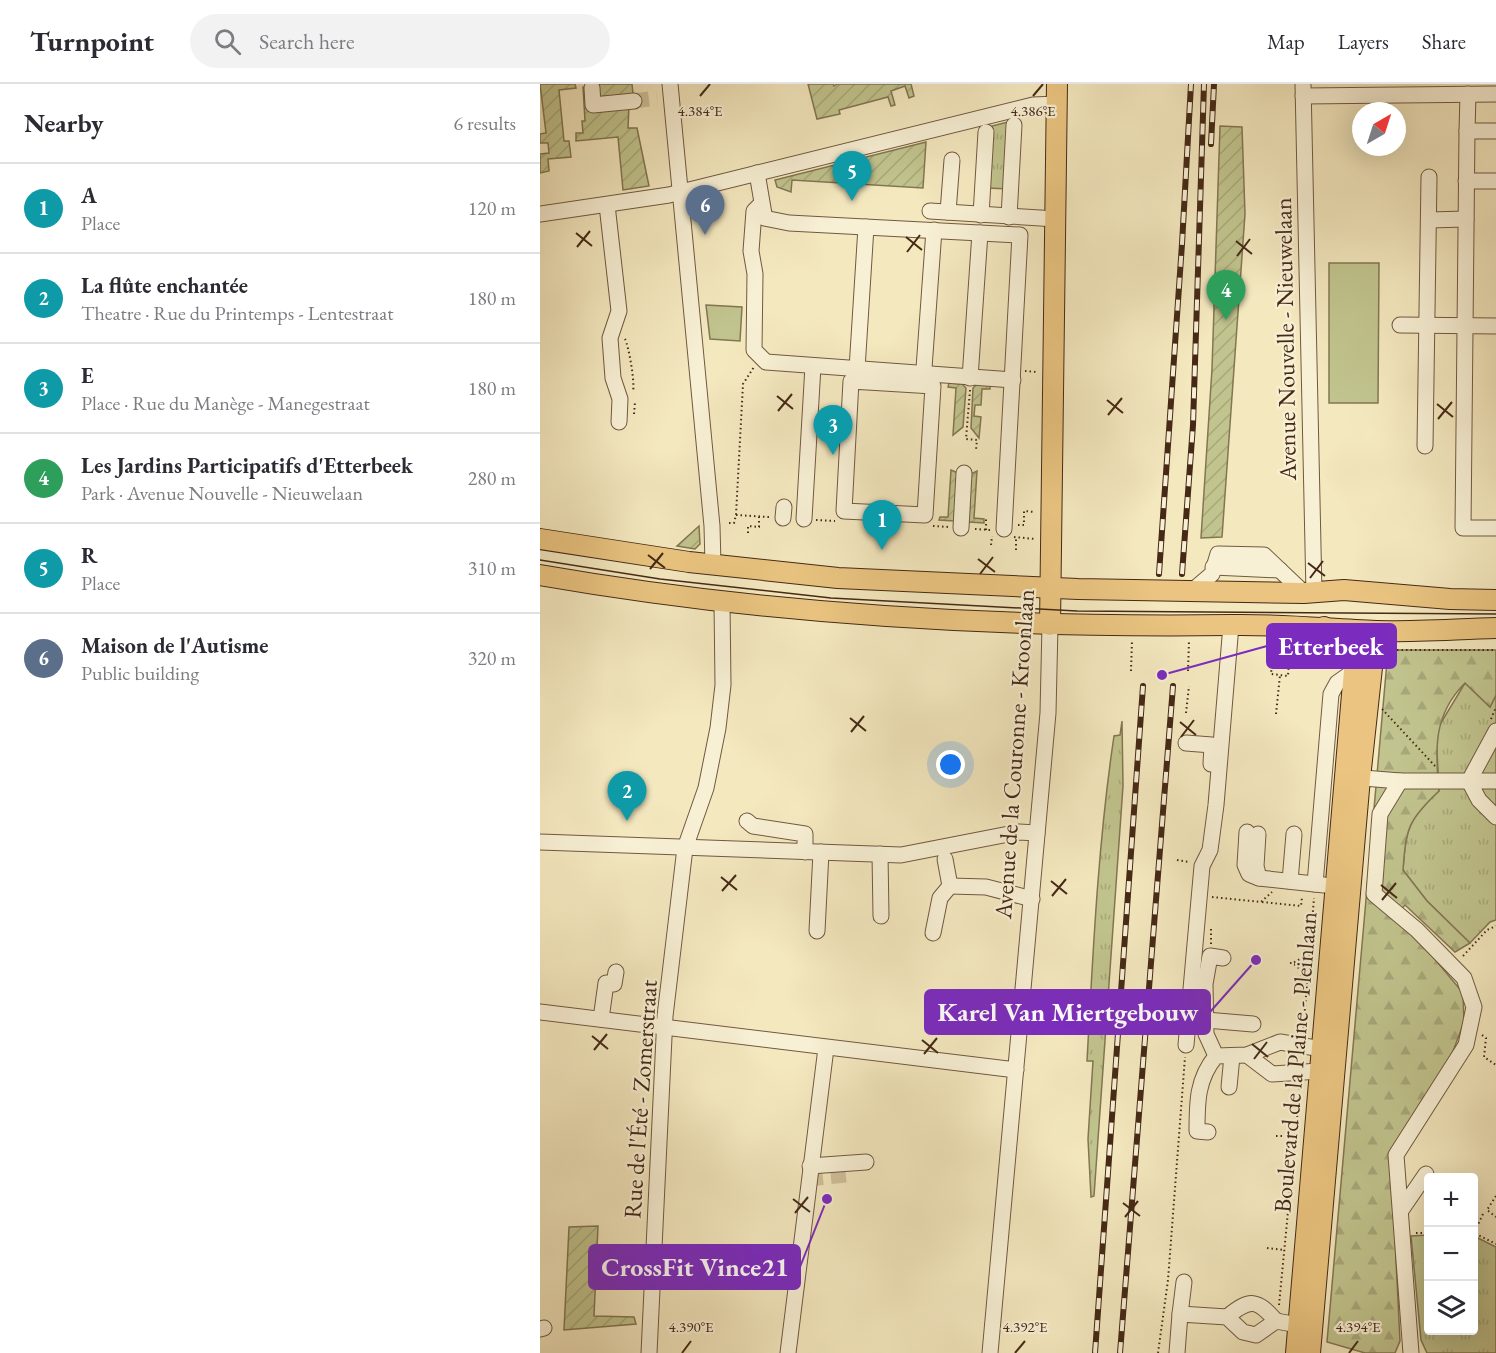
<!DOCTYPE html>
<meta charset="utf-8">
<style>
:root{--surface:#fff;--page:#f2f2f3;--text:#2b2b33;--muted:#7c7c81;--line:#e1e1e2;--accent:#8f2418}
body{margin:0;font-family:"EB Garamond",serif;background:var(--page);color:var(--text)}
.controls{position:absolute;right:18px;bottom:18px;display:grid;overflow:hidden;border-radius:6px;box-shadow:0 6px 24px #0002}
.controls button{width:54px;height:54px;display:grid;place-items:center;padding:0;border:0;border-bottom:2px solid var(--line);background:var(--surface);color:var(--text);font:30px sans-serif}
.compass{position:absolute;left:812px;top:18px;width:54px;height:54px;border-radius:50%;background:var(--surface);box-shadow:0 6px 24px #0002;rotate:39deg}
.you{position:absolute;left:411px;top:681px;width:21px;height:21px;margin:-15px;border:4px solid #fff;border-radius:50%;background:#1a73e8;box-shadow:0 0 0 9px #1a73e833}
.badge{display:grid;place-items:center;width:39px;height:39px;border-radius:50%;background:var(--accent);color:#fff;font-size:20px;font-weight:700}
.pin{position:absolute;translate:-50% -50px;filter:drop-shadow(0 2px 3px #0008)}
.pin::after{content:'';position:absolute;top:32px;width:21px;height:18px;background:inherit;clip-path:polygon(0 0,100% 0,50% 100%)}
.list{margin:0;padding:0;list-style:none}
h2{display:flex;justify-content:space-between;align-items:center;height:78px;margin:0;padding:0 24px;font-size:26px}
h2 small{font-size:20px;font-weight:400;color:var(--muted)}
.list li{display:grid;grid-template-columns:39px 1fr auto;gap:18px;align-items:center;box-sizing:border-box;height:90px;padding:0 24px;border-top:2px solid var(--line)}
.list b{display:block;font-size:22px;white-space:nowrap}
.list p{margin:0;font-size:20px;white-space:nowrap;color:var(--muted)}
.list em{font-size:20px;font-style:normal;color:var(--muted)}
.icon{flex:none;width:33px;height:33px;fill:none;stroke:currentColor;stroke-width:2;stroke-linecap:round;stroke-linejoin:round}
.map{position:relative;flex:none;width:956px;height:1269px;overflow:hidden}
header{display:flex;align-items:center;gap:36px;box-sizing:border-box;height:84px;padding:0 30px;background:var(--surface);border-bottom:2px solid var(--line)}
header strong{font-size:28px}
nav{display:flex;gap:33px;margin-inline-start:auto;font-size:21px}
.search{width:420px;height:54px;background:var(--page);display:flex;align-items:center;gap:15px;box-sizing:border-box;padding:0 21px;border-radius:33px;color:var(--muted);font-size:22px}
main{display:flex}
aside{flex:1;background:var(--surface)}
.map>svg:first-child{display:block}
</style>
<header>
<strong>Turnpoint</strong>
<div class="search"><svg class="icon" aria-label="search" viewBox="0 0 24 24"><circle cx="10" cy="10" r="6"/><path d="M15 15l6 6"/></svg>Search here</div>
<nav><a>Map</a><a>Layers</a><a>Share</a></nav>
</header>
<main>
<aside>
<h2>Nearby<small>6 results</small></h2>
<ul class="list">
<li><span class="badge" style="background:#0f9aa8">1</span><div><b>A</b><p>Place</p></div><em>120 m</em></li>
<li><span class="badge" style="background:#0f9aa8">2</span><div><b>La flûte enchantée</b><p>Theatre · Rue du Printemps - Lentestraat</p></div><em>180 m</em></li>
<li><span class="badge" style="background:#0f9aa8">3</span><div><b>E</b><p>Place · Rue du Manège - Manegestraat</p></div><em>180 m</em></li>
<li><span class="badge" style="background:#2e9e5b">4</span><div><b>Les Jardins Participatifs d'Etterbeek</b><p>Park · Avenue Nouvelle - Nieuwelaan</p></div><em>280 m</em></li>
<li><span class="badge" style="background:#0f9aa8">5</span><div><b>R</b><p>Place</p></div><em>310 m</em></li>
<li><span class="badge" style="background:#5c6f8a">6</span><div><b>Maison de l'Autisme</b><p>Public building</p></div><em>320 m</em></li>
</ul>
</aside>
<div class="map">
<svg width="956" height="1269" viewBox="0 0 956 1269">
<defs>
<pattern id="grass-tufts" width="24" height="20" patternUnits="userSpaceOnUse" patternTransform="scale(1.5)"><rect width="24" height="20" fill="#c1c48e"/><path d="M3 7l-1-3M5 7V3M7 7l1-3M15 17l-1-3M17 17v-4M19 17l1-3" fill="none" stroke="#a7a87a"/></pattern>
<pattern id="forest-firs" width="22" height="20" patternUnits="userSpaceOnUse" patternTransform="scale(1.5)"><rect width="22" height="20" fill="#c1c48e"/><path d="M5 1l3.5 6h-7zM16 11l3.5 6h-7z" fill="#a7a87a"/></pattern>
<pattern id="garden-furrows" width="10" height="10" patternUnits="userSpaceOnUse" patternTransform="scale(1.5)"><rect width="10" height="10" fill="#c1c48e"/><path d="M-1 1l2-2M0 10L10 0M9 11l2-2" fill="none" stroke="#a7a87a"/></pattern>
</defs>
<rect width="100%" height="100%" fill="#f4e8bf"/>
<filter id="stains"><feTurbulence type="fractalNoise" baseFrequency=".00333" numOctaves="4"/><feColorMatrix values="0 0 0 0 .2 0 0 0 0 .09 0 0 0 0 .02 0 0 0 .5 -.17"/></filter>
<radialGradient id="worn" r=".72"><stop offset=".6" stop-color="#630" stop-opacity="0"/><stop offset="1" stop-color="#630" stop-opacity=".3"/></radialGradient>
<g fill="url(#grass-tufts)" stroke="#837652" stroke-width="1.5">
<path d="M472 37 468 105 448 104 452 42Z"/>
<path d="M925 599 950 623 956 611V836L950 838 930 859 887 817 863 786C866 744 868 736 899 707L896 647Z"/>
<path d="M582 637 583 702 554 1112 551 1113 548 1055 553 977H547C553 868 558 759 574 652L580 651Z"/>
<path d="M888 1151V1246H934V1152L956 1163V1269H887L881 1256 871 1152Z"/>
</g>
<path fill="url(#forest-firs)" stroke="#837652" stroke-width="1.5" d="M848 566H956V611L950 623 925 599C893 631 895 666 899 707 868 736 866 744 863 786L887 817 930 859 915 868 865 821 854 833 884 862 923 909 924 938 912 970 851 1074 860 1257 855 1269H825L787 1258Z"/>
<g fill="#c1c48e" stroke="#837652" stroke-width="1.5">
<path d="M789 179H839L838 319H789Z"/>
<path d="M166 221 202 223 200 257 170 255Z"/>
</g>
<g fill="url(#garden-furrows)" stroke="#837652" stroke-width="1.5">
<path d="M0 0H35L36 4 19 6 24 57H29L31 73 8 75 9 87 0 89V70L9 69 8 59H0V50L6 49Z"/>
<path d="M60 0H92L94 20 89 21 88 44H97L109 102 83 106 78 53 36 57V49H43L42 37H45L43 3Z"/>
<path d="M268 0H293L294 2 297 0H371L374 12 369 14 365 2 351 7 355 21 351 22 348 13 299 26 300 30 277 35Z"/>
<path d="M680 42 702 43 705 130 682 453 661 454 672 285Z"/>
<path d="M386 58 383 104 252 96 251 108 237 103 235 96Z"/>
<path d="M409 299 422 300 426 304 423 343 413 351 416 304 408 303Z"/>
<path d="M437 300 450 301V305H442L441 321H435L434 332 441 333 439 354 431 344 433 304Z"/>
<path d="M411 386 418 389 414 437 399 436 400 433H408Z"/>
<path d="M437 387 434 434 444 435V439L429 438 431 390Z"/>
<path d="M159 442 160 460 155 465 137 462Z"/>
<path d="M58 1142 54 1232 94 1233 96 1240 24 1246 29 1143Z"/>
</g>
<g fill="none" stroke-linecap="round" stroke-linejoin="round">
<g stroke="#d1c29d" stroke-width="15" stroke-dasharray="15 8" stroke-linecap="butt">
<path d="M94 17 117 14"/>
<path d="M268 1095 306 1091"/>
</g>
<defs>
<g id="minor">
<path d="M130 0 172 442 173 481"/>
<path d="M763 0 774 509"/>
<path d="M52 4 53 21 94 17"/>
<path d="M763 12 956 10"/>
<path d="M927 47 928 10"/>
<path d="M956 47H927L923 444H956"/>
<path d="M217 89 224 130"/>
<path d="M926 97H956"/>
<path d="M221 120 214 127 211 167 215 190 214 266 226 278 473 296"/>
<path d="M67 121 79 227 70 254 73 294 80 315 79 338"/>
<path d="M390 127 516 135"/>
<path d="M408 128 412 76"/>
<path d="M0 130 129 111 493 21 517 20"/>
<path d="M441 131 446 48"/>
<path d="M469 133 474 41"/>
<path d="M224 134 249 139 480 151 464 445"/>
<path d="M889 136 926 135"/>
<path d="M860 241 956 242"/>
<path d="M317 285 326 143"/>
<path d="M430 294 440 149"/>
<path d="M311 297 393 302 385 431 304 427Z"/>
<path d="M383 298 394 146"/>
<path d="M885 362 889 93"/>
<path d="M243 434 244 423"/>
<path d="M264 435 273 282"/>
<path d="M421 444 424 389"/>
<path d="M673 483 740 486"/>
<path d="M652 507 672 490 678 470 724 471 764 509"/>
<path d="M646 659 672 661 671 680"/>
<path d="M811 693 860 697H929L956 647"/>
<path d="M860 697 840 730 834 810 877 846 924 894 934 923 926 961 856 1071 871 1269"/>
<path d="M956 697H929L939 716 956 733"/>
<path d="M207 737 213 742 265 750V768"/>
<path d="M707 748 705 781 709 790 719 794 784 801"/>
<path d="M718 750 716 782 719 794"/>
<path d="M0 758 361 771 479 748 497 749"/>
<path d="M340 770 341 832"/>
<path d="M750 797 754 750"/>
<path d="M775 800 791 610 797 599 814 587"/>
<path d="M410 802 446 803 492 815"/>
<path d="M277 847 281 768"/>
<path d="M393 849 400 814 410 802 405 775"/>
<path d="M0 928 476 986"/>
<path d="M61 935 66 899 74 900 76 888"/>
<path d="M666 936 713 940"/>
<path d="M646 961 662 782 670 766 676 721 691 541"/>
<path d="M707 971 732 990 780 987"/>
<path d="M676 972 666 950 665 900 670 872 683 874"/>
<path d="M689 1003 692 972"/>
<path d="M668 1048 657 1047C657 1018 657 995 676 972L707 971 740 958 782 965"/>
<path d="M270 1082 326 1078"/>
<path d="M862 1125 886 1090"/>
<path d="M640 1230 644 1198"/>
<path d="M687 1233C710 1214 717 1215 736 1237"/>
<path d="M0 1245 4 1244"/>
<path d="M109 1269 125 932 145 764 166 704 178 644 183 601 182 519"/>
<path d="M248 1269 286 964"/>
<path d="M450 1269 508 629 510 541"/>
<path d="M637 1269 640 1230 687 1233 703 1248 716 1251 736 1237 758 1241"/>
</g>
<g id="major">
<path d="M0 455 149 478 298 494 538 505 764 509 804 506 910 515 956 516"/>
<path d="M0 491C229 531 459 544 691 541 740 540 787 545 836 547 875 548 916 545 956 544"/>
<path d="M510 541 517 0"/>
<path d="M756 1269 815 575 800 552 784 543"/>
<path d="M770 1269 820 694 836 547"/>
</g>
</defs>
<use href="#minor" stroke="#715940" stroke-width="17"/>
<use href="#major" stroke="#452916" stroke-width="22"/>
<g stroke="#452916" stroke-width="2" stroke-dasharray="1.5 3" stroke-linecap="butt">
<path d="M85 255C89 263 95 299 93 307"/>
<path d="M485 287 497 288"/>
<path d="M430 306 426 355 437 356 436 366"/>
<path d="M94 330 95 318"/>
<path d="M196 431 229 433"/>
<path d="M276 436 295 437"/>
<path d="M189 439H194L196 431 203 300 214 283"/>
<path d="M478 441H484V427L495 428"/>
<path d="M393 442 409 443"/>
<path d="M435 445 450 446"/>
<path d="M446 446V435"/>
<path d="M208 449V442L219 443V433"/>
<path d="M474 453 495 455"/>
<path d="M451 461 452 452"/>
<path d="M476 466V454"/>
<path d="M742 560 750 561 748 592 731 590 734 559 742 560V556"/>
<path d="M848 566H956"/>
<path d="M591 587 592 557"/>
<path d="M648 587 649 557"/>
<path d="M842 625 895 682"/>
<path d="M646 629 649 602"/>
<path d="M736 630 740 591"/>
<path d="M951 635 956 623"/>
<path d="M637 776 649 778"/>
<path d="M672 813 721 818 732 808"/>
<path d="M722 818 761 822 762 813"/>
<path d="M671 860V842"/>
<path d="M923 872 947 846 956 842"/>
<path d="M750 879 770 880"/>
<path d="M767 897 762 896 761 886 753 879 762 874 765 864H770"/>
<path d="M763 949 774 814"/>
<path d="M942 951 946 954 944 973 956 981"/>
<path d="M736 1052H755"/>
<path d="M956 1112 947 1126 956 1133"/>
<path d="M943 1130 934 1149 956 1160"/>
<path d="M876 1149H888"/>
<path d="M727 1164 745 1166"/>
<path d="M739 1221 760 1003"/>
<path d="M618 1269 628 1196 645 973"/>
</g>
<use href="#minor" stroke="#f8f0d5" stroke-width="15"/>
<use href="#major" stroke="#eac480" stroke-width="20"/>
<path stroke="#452916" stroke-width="1.5" d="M0 476 120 495 291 514 537 527 956 530"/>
<defs>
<g id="rail">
<path d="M671 60 674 0"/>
<path d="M619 490 642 160 651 0"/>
<path d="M642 490 653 341 664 0"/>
<path d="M555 1269 603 602"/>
<path d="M580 1269 633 602"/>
</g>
</defs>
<use href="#rail" stroke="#452916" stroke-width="6"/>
<use href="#rail" stroke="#f8f0d5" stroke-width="4" stroke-dasharray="11" stroke-linecap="butt"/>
</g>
<path fill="none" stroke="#452916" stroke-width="2" d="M160 12 170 0M493 12 503 0M36 149 52 162M366 153 382 166M696 157 712 170M37 163 50 147M367 168 380 151M697 172 710 155M237 312 253 325M567 316 583 329M897 320 913 333M238 327 252 310M568 331 582 314M898 335 912 318M108 471 125 484M438 475 455 488M768 479 785 492M110 485 123 469M440 490 453 473M770 494 783 477M310 634 326 647M640 638 656 651M311 648 324 632M641 653 654 636M181 793 197 806M511 797 527 810M841 801 857 814M182 807 196 791M512 812 526 795M842 816 856 799M52 952 68 965M382 956 398 969M712 960 728 973M54 966 67 950M384 970 397 954M714 975 727 958M253 1115 270 1128M583 1119 600 1132M255 1129 268 1113M585 1133 598 1117M142 1269 151 1257M475 1269 485 1257M809 1269 818 1257"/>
<g text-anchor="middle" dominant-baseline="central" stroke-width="4.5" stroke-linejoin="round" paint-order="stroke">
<g font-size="24" fill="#452916" stroke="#f8f0d5">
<text transform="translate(745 255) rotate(-91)">Avenue Nouvelle - Nieuwelaan</text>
<text transform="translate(474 670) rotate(-86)">Avenue de la Couronne - Kroonlaan</text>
<text transform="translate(755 978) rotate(-85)">Boulevard de la Plaine - Pleinlaan</text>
<text transform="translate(100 1015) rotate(-86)">Rue de l'Été - Zomerstraat</text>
</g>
</g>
<g font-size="15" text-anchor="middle" fill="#452916" stroke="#f8f0d5" stroke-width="4.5" stroke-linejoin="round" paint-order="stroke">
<text x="160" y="32">4.384°E</text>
<text x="493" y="32">4.386°E</text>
<text x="151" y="1248">4.390°E</text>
<text x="485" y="1248">4.392°E</text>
<text x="818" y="1248">4.394°E</text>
</g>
<path fill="none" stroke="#7b2cbf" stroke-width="2" d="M622 591L727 562M716 876L670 928M287 1115L260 1183"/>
<g fill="#7b2cbf" stroke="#f8f0d5" stroke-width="2">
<circle cx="622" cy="591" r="6"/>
<circle cx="716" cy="876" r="6"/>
<circle cx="287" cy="1115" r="6"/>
</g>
<g fill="#7b2cbf" stroke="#7b2cbf" stroke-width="2">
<rect x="727" y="540" width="129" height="44" rx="6"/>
<rect x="385" y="906" width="285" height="44" rx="6"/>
<rect x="49" y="1161" width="211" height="44" rx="6"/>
</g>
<g font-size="26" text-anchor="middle" font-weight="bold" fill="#fff">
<text x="791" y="571">Etterbeek</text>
<text x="528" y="937">Karel Van Miertgebouw</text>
<text x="155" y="1192">CrossFit Vince21</text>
</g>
<rect width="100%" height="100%" filter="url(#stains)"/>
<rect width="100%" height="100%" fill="url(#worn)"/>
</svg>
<div class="controls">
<button>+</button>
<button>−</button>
<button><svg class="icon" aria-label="layers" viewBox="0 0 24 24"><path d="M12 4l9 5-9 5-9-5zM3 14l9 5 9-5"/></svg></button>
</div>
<svg class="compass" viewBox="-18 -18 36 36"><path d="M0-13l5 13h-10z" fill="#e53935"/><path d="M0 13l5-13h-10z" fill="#7c7c81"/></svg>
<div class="you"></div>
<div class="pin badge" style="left:342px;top:466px;background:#0f9aa8">1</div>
<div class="pin badge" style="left:87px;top:737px;background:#0f9aa8">2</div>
<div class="pin badge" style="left:293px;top:371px;background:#0f9aa8">3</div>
<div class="pin badge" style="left:686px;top:236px;background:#2e9e5b">4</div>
<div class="pin badge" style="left:312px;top:117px;background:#0f9aa8">5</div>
<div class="pin badge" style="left:165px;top:151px;background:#5c6f8a">6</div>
</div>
</main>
